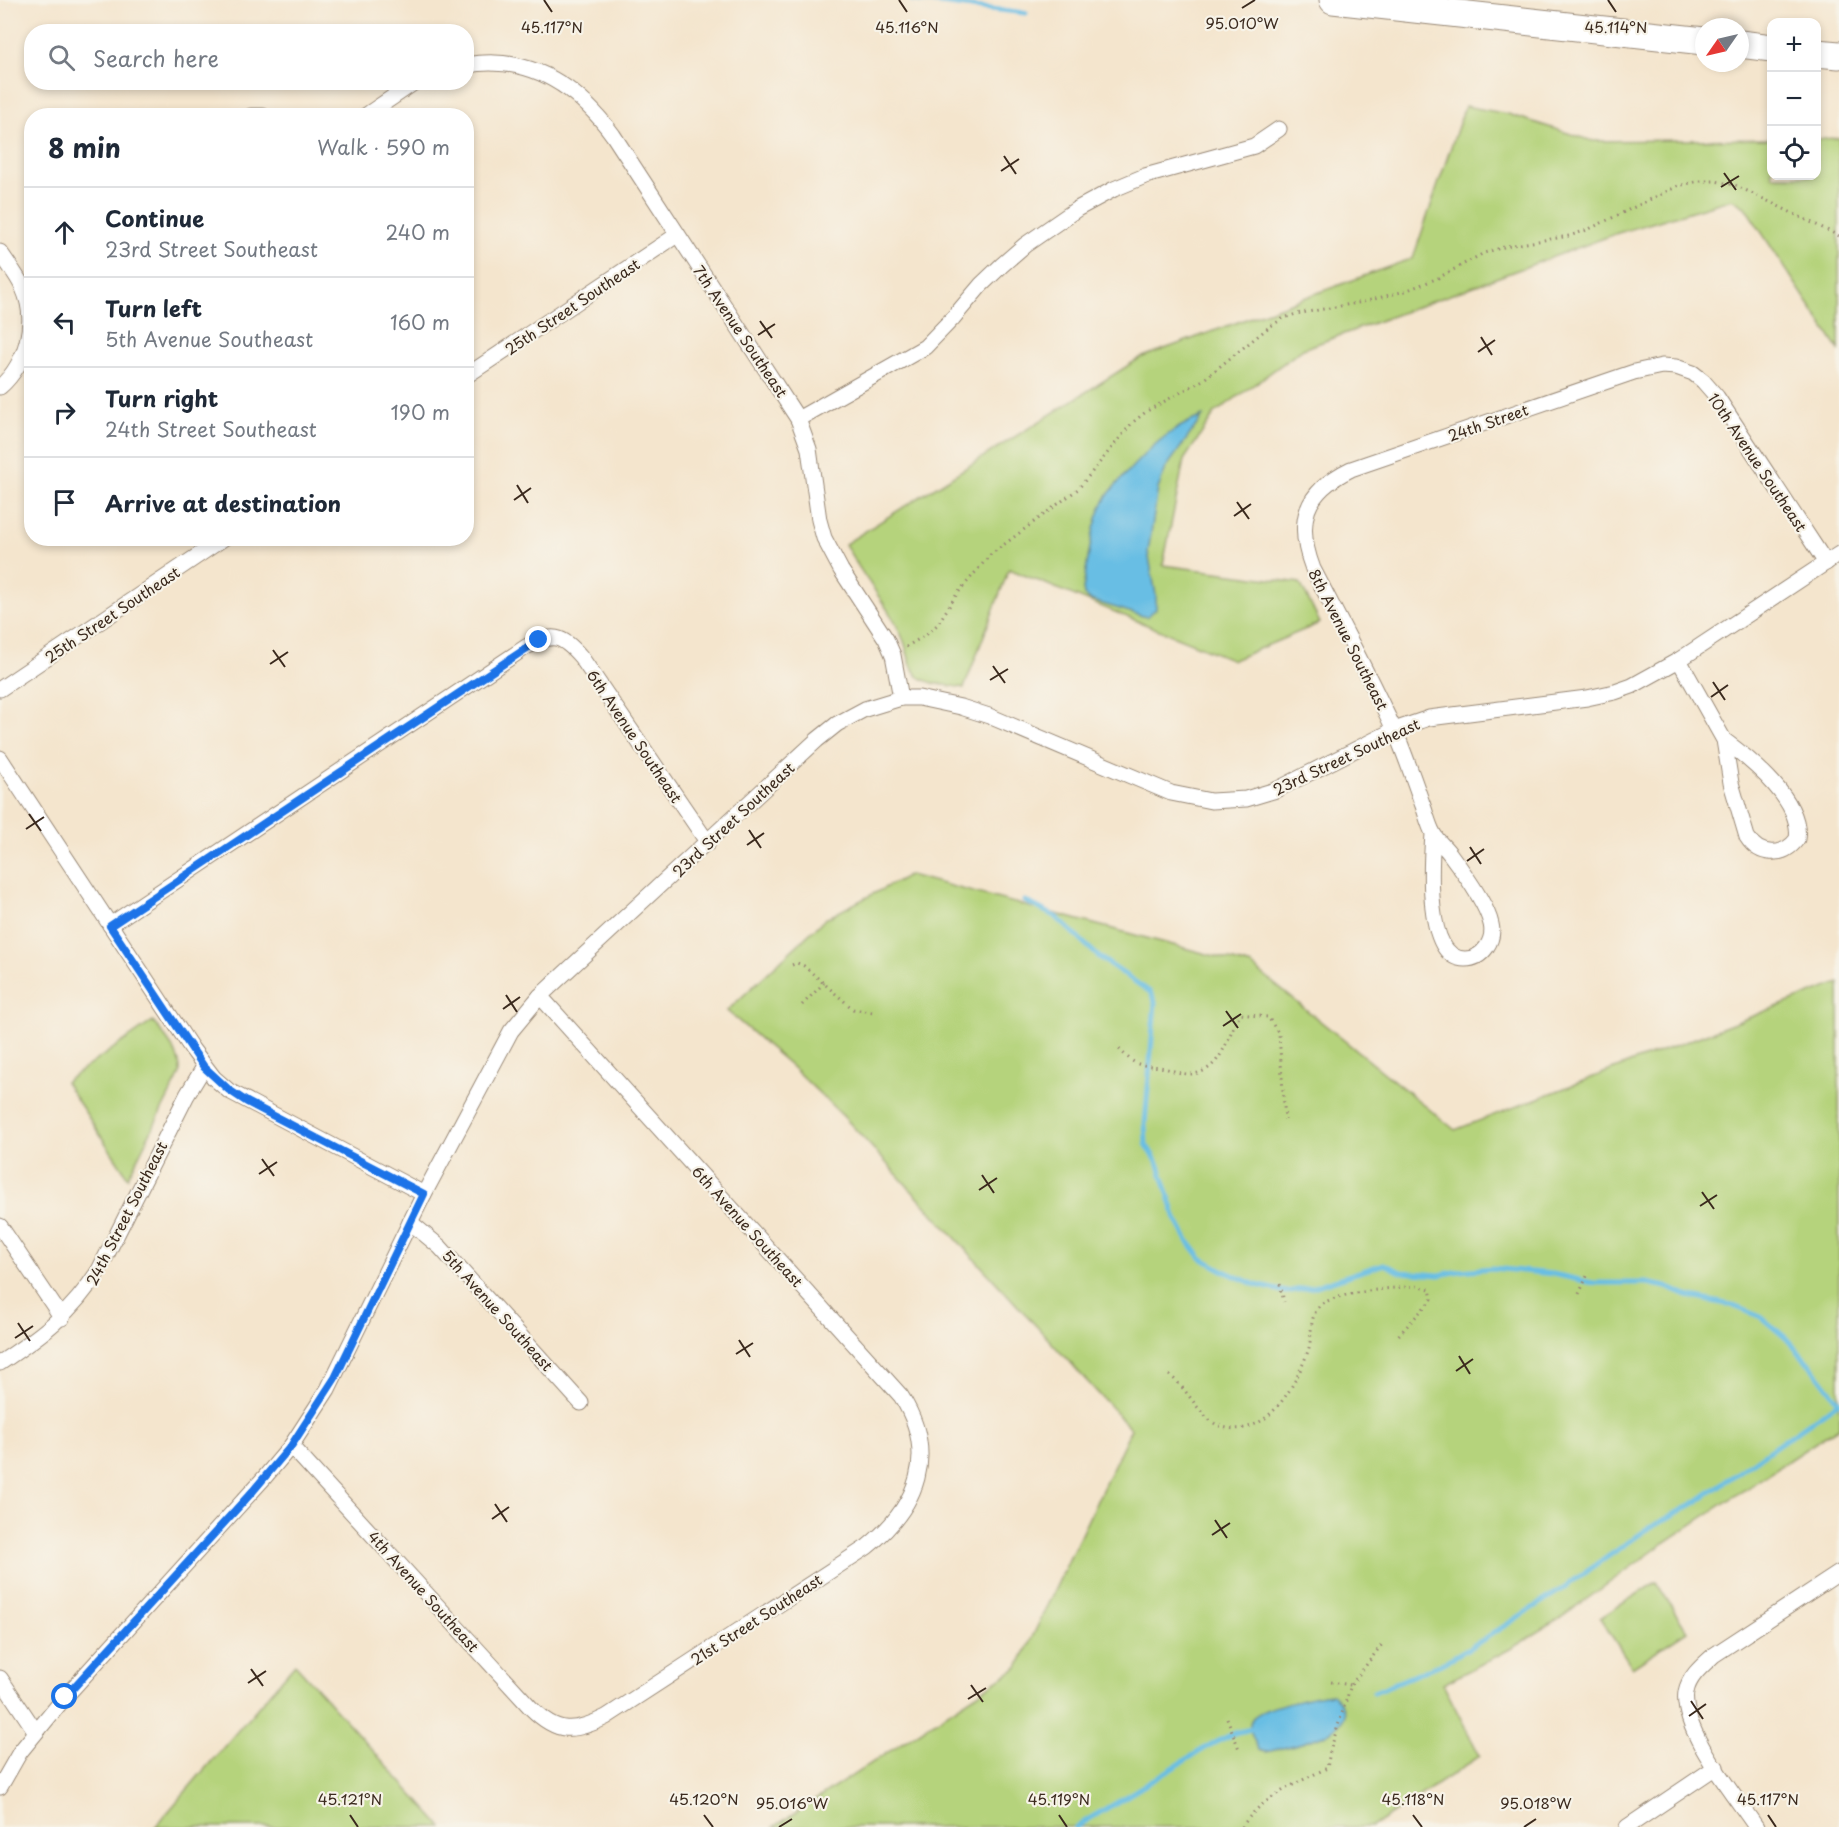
<!DOCTYPE html>
<meta charset="utf-8">
<style>
:root{--surface:#fff;--page:#f6f6f7;--text:#1f2937;--muted:#747a83;--line:#e0e1e3}
body{margin:0;font-family:"Playpen Sans",sans-serif;background:var(--page);color:var(--text)}
.controls{position:absolute;right:18px;top:18px;display:grid;overflow:hidden;border-radius:12px;box-shadow:0 3px 9px #0003}
.controls button{width:54px;height:54px;display:grid;place-items:center;padding:0;border:0;border-bottom:2px solid var(--line);background:var(--surface);color:var(--text);font:30px sans-serif}
.compass{position:absolute;left:1695px;top:18px;width:54px;height:54px;border-radius:50%;background:var(--surface);box-shadow:0 3px 9px #0003;rotate:236deg}
.stop{position:absolute;width:18px;height:18px;margin:-14px;border:4px solid #1a73e8;border-radius:50%;background:#fff}
.stop.end{background:#1a73e8;border-color:#fff;box-shadow:0 2px 6px #0008}
.list{margin:0;padding:0;list-style:none}
h2{display:flex;justify-content:space-between;align-items:center;height:78px;margin:0;padding:0 24px;font-size:26px}
h2 small{font-size:20px;font-weight:400;color:var(--muted)}
.list li{display:grid;grid-template-columns:39px 1fr auto;gap:18px;align-items:center;box-sizing:border-box;height:90px;padding:0 24px;border-top:2px solid var(--line)}
.list b{display:block;font-size:22px;white-space:nowrap}
.list p{margin:0;font-size:20px;white-space:nowrap;color:var(--muted)}
.list em{font-size:20px;font-style:normal;color:var(--muted)}
.icon{flex:none;width:33px;height:33px;fill:none;stroke:currentColor;stroke-width:2;stroke-linecap:round;stroke-linejoin:round}
.map{position:relative;flex:none;width:1839px;height:1827px;overflow:hidden}
.search{position:absolute;background:var(--surface);box-shadow:0 3px 9px #0003;left:24px;top:24px;width:450px;height:66px;display:flex;align-items:center;gap:15px;box-sizing:border-box;padding:0 21px;border-radius:24px;color:var(--muted);font-size:22px}
.panel{position:absolute;background:var(--surface);box-shadow:0 3px 9px #0003;left:24px;top:108px;width:450px;height:438px;border-radius:24px}
.map>svg:first-child{display:block}
</style>
<div class="map">
<svg width="1839" height="1827" viewBox="0 0 1839 1827">
<rect width="100%" height="100%" fill="#f7f3e8"/>
<filter id="ink" filterUnits="userSpaceOnUse"><feTurbulence type="fractalNoise" baseFrequency=".0167" numOctaves="2"/><feDisplacementMap in="SourceGraphic" scale="12" xChannelSelector="R" yChannelSelector="G"/><feConvolveMatrix kernelMatrix="1 2 1 2 8 2 1 2 1" color-interpolation-filters="sRGB"/></filter>
<filter id="wash" filterUnits="userSpaceOnUse"><feTurbulence type="fractalNoise" baseFrequency=".008" numOctaves="4" result="noise"/><feDisplacementMap in="SourceGraphic" scale="24" xChannelSelector="R" yChannelSelector="G"/><feGaussianBlur stdDeviation="1.35" result="paint"/><feColorMatrix in="noise" values="0 0 0 0 0 0 0 0 0 0 0 0 0 0 0 0 0 1.4 0 .05"/><feComposite in="paint" operator="in"/></filter>
<g filter="url(#wash)">
<rect width="100%" height="100%" fill="#f4e5cd"/>
<g fill="#b5d37b" stroke="#787e4c" stroke-width="1.5">
<path d="M1465 106 1508 114 1593 141 1771 139 1772 176H1816L1817 139 1839 138V350L1745 207 1732 199 1618 233 1303 349 1215 413 1184 460 1163 565 1300 583 1320 623 1233 660 1009 569 964 688C951 685 930 685 919 677 909 669 908 650 903 639 889 605 862 577 845 544L1140 358 1413 258Z"/>
<path d="M909 875 1252 966 1455 1130 1839 983V1427L1664 1543 1558 1620 1512 1648 1443 1684 1480 1756 1372 1827H774L1018 1667 1131 1429 844 1117 790 1065 727 1011 825 919Z"/>
<path d="M153 1021C165 1037 182 1054 180 1074L128 1177 65 1082Z"/>
<path d="M1656 1582 1687 1631 1632 1667 1600 1618Z"/>
<path d="M295 1664 442 1827H155Z"/>
</g>
<g fill="#67bee4" stroke="#517481" stroke-width="1.5">
<path d="M1203 416 1166 468 1158 489 1148 552 1156 595V609L1146 617 1090 600 1084 595 1083 589C1088 561 1091 529 1103 503 1108 493 1116 485 1123 477 1147 450 1168 429 1203 416Z"/>
<path d="M1332 1694C1339 1699 1344 1705 1344 1714 1343 1737 1285 1747 1266 1752L1259 1750C1255 1742 1246 1728 1252 1719 1260 1707 1318 1695 1332 1694Z"/>
</g>
<g fill="none" stroke-linecap="round" stroke-linejoin="round">
<g stroke="#67bee4" stroke-width="5">
<path d="M913 0 1026 13"/>
<path d="M1025 901 1056 917 1099 957 1150 992 1155 1002 1145 1124 1146 1144 1159 1165 1176 1219 1188 1241 1201 1258 1226 1272 1256 1285 1286 1292 1313 1287 1384 1264 1401 1272 1439 1275 1460 1271 1492 1268 1553 1274 1593 1283H1647L1666 1287 1687 1296 1731 1305 1761 1317 1786 1338 1813 1368 1839 1402"/>
<path d="M1374 1692 1441 1664 1481 1641 1556 1593 1646 1530 1696 1502 1839 1402"/>
<path d="M1076 1827 1212 1744 1235 1733 1255 1728"/>
</g>
</g>
</g>
<g filter="url(#ink)">
<g fill="none" stroke-linecap="round" stroke-linejoin="round">
<defs>
<g id="minor">
<path d="M466 65C530 54 577 86 613 135L798 419 809 449 819 520 824 538 841 570 886 639 893 655 901 698"/>
<path d="M251 116H263"/>
<path d="M365 116 415 82"/>
<path d="M0 252C8 264 17 275 23 288 38 321 27 363 0 387"/>
<path d="M466 376 677 235"/>
<path d="M798 419 925 347 953 318 981 285 1002 265 1025 245 1077 209 1114 189 1145 176 1254 146 1279 129"/>
<path d="M1679 660 1724 740 1731 783 1747 837C1759 856 1783 858 1797 839 1803 801 1751 760 1724 740"/>
<path d="M0 689 224 538"/>
<path d="M0 758 192 1049 214 1078 229 1091 424 1194"/>
<path d="M1433 834C1431 862 1424 959 1465 959 1483 959 1495 940 1491 924 1487 905 1462 870 1450 854 1445 847 1437 841 1433 833 1428 824 1426 813 1422 803 1415 783 1408 763 1400 743 1374 684 1343 627 1313 569 1295 522 1304 492 1351 469L1634 372 1662 366 1676 367 1693 373 1703 381 1717 397 1826 563"/>
<path d="M110 925 526 647C553 633 561 634 581 657L708 843"/>
<path d="M410 1222 440 1247 581 1403"/>
<path d="M0 1226 62 1318"/>
<path d="M0 1363C42 1335 71 1314 99 1270L187 1095 204 1067"/>
<path d="M291 1446 531 1708C557 1734 574 1733 606 1717L867 1547C918 1506 938 1454 901 1396L540 996"/>
<path d="M0 1678 36 1732"/>
<path d="M0 1787 20 1752 65 1697 264 1478 291 1446 328 1389 424 1194 511 1031 540 996 817 740 837 724 865 709 901 698H919L961 707 989 716 1171 793 1211 801 1246 799 1276 790 1394 730 1429 718 1587 698 1615 692 1632 686 1679 660 1839 554"/>
<path d="M1627 1827 1716 1767"/>
<path d="M1756 1827C1735 1795 1680 1730 1686 1692 1689 1676 1703 1665 1714 1655L1839 1573"/>
</g>
<g id="motorway">
<path d="M1333 0 1704 41"/>
<path d="M1740 44 1772 48"/>
<path d="M1816 53 1839 55"/>
</g>
</defs>
<use href="#minor" stroke="#988876" stroke-width="17"/>
<use href="#motorway" stroke="#988876" stroke-width="29"/>
<g stroke="#988876" stroke-width="3" stroke-dasharray="1.5 4.5" stroke-linecap="butt">
<path d="M906 647 927 634 937 625 957 594 990 555 1078 489 1132 423 1147 411 1203 380 1269 327 1284 318 1296 314 1363 302 1405 291 1438 278 1484 253 1507 246 1569 236 1587 230 1678 186 1699 181H1715L1735 185 1839 236"/>
<path d="M792 965 797 963 804 966 853 1009 873 1012"/>
<path d="M802 1005 824 983"/>
<path d="M1119 1049C1137 1067 1136 1064 1160 1067 1170 1069 1182 1075 1192 1074 1223 1071 1227 1035 1240 1014L1268 1017 1279 1034 1285 1120"/>
<path d="M1280 1284 1284 1302"/>
<path d="M1579 1294 1588 1274"/>
<path d="M1169 1375C1188 1388 1200 1419 1220 1426 1266 1442 1296 1385 1308 1351 1313 1337 1308 1319 1319 1307 1331 1292 1395 1288 1416 1286L1430 1289 1432 1299 1396 1338"/>
<path d="M1331 1682 1351 1685"/>
<path d="M1227 1718 1239 1749"/>
<path d="M1242 1827C1260 1798 1297 1783 1327 1768L1330 1751 1351 1685 1383 1643"/>
</g>
<use href="#minor" stroke="#fff" stroke-width="15"/>
<use href="#motorway" stroke="#fff" stroke-width="27"/>
</g>
</g>
<g fill="none" stroke-linecap="round" stroke-linejoin="round" filter="url(#ink)">
<path stroke="#1a73e8" stroke-width="8" d="M65 1697 253 1491 291 1446 335 1378 424 1194 247 1102 229 1090 204 1067 110 926 539 640"/>
</g>
<path fill="none" stroke="#3b2a1e" stroke-width="2" d="M544 0 552 12M899 0 907 12M1608 0 1616 12M1242 8 1255 0M1004 156 1016 174M1001 171 1019 159M1724 173 1736 190M1721 187 1739 176M760 321 772 338M758 335 775 324M1481 337 1492 355M1478 352 1495 340M517 485 528 503M514 500 531 488M1237 502 1249 519M1234 516 1251 504M273 650 285 667M270 664 288 652M993 666 1005 683M990 680 1008 669M1713 682 1725 700M1711 697 1728 685M29 814 41 831M26 829 44 817M749 830 761 848M747 845 764 833M1470 847 1481 864M1467 861 1484 849M506 995 517 1012M503 1009 520 997M1226 1011 1238 1028M1223 1026 1241 1014M262 1159 274 1176M259 1174 277 1162M982 1175 994 1193M979 1190 997 1178M1702 1192 1714 1209M1700 1206 1717 1195M18 1323 30 1341M15 1338 33 1326M739 1340 750 1357M736 1354 753 1343M1459 1356 1470 1374M1456 1371 1473 1359M495 1504 507 1522M492 1519 509 1507M1215 1520 1227 1538M1212 1535 1230 1523M251 1669 263 1686M248 1683 266 1671M971 1685 983 1702M968 1699 986 1688M1691 1701 1703 1719M1689 1716 1706 1704M350 1815 358 1827M704 1815 713 1827M1059 1815 1067 1827M1413 1815 1422 1827M1768 1815 1776 1827M779 1827 792 1819M1524 1827 1536 1819"/>
<g text-anchor="middle" dominant-baseline="central" stroke-width="4.5" stroke-linejoin="round" paint-order="stroke">
<g font-size="15" fill="#3b2a1e" stroke="#f7f3e8">
<text transform="translate(572 306) rotate(-34)">25th Street Southeast</text>
<text transform="translate(741 331) rotate(56)">7th Avenue Southeast</text>
<text transform="translate(1488 422) rotate(-19)">24th Street</text>
<text transform="translate(1758 462) rotate(56)">10th Avenue Southeast</text>
<text transform="translate(112 614) rotate(-34)">25th Street Southeast</text>
<text transform="translate(1349 639) rotate(63)">8th Avenue Southeast</text>
<text transform="translate(635 736) rotate(56)">6th Avenue Southeast</text>
<text transform="translate(1346 756) rotate(-25)">23rd Street Southeast</text>
<text transform="translate(733 819) rotate(-43)">23rd Street Southeast</text>
<text transform="translate(126 1213) rotate(-63)">24th Street Southeast</text>
<text transform="translate(748 1226) rotate(48)">6th Avenue Southeast</text>
<text transform="translate(498 1310) rotate(48)">5th Avenue Southeast</text>
<text transform="translate(424 1591) rotate(48)">4th Avenue Southeast</text>
<text transform="translate(756 1619) rotate(-33)">21st Street Southeast</text>
</g>
</g>
<g font-size="15" text-anchor="middle" fill="#3b2a1e" stroke="#f7f3e8" stroke-width="4.5" stroke-linejoin="round" paint-order="stroke">
<text x="1242" y="29">95.010°W</text>
<text x="552" y="33">45.117°N</text>
<text x="907" y="33">45.116°N</text>
<text x="1616" y="33">45.114°N</text>
<text x="350" y="1805">45.121°N</text>
<text x="704" y="1805">45.120°N</text>
<text x="1059" y="1805">45.119°N</text>
<text x="1413" y="1805">45.118°N</text>
<text x="1768" y="1805">45.117°N</text>
<text x="792" y="1809">95.016°W</text>
<text x="1536" y="1809">95.018°W</text>
</g>
</svg>
<div class="controls">
<button>+</button>
<button>−</button>
<button><svg class="icon" aria-label="locate" viewBox="0 0 24 24"><circle cx="12" cy="12" r="6"/><path d="M12 2v4M12 18v4M2 12h4M18 12h4"/></svg></button>
</div>
<svg class="compass" viewBox="-18 -18 36 36"><path d="M0-13l5 13h-10z" fill="#e53935"/><path d="M0 13l5-13h-10z" fill="#747a83"/></svg>
<div class="stop" style="left:65px;top:1697px"></div>
<div class="stop end" style="left:539px;top:640px"></div>
<div class="search"><svg class="icon" aria-label="search" viewBox="0 0 24 24"><circle cx="10" cy="10" r="6"/><path d="M15 15l6 6"/></svg>Search here</div>
<section class="panel">
<h2>8 min<small>Walk · 590 m</small></h2>
<ul class="list">
<li><svg class="icon" aria-label="ahead" viewBox="0 0 24 24"><path d="M12 20V5M6 11l6-6 6 6"/></svg><div><b>Continue</b><p>23rd Street Southeast</p></div><em>240 m</em></li>
<li><svg class="icon" aria-label="left" viewBox="0 0 24 24"><path d="M17 20v-9H6M10 6l-5 5 5 5"/></svg><div><b>Turn left</b><p>5th Avenue Southeast</p></div><em>160 m</em></li>
<li><svg class="icon" aria-label="right" viewBox="0 0 24 24"><path d="M7 20v-9h11M14 6l5 5-5 5"/></svg><div><b>Turn right</b><p>24th Street Southeast</p></div><em>190 m</em></li>
<li><svg class="icon" aria-label="arrive" viewBox="0 0 24 24"><path d="M6 21V4h12l-3 4 3 4H6"/></svg><div><b>Arrive at destination</b></div></li>
</ul>
</section>
</div>
